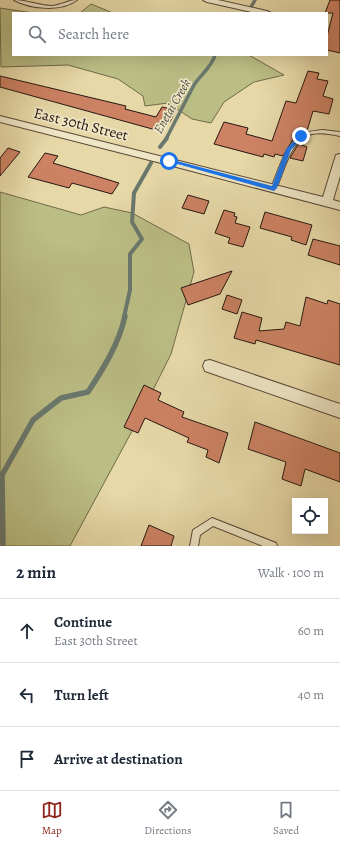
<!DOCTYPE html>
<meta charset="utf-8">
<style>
:root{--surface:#fff;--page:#f6f6f7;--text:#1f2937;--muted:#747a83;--line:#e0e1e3;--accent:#8f2418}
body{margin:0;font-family:Alegreya,serif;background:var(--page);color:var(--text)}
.controls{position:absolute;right:12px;bottom:12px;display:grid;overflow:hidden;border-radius:0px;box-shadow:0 4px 16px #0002}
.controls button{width:36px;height:36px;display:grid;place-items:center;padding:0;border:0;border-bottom:1px solid var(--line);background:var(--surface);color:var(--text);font:20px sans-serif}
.stop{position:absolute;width:12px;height:12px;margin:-9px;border:3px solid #1a73e8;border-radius:50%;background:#fff}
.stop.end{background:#1a73e8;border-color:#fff;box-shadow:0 1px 4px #0008}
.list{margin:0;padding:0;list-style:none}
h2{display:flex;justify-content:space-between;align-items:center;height:52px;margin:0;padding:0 16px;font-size:17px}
h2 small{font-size:13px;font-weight:400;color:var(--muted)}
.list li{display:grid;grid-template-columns:26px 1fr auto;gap:12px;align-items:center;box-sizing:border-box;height:64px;padding:0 16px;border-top:1px solid var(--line)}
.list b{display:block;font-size:15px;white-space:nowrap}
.list p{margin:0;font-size:13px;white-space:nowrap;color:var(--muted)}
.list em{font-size:13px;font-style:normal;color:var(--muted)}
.icon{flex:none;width:22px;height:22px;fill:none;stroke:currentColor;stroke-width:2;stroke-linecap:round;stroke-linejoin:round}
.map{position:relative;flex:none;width:340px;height:546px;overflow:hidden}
.search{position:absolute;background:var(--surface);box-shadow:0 4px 16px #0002;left:12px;right:12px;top:12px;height:44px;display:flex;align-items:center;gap:10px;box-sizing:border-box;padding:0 14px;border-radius:0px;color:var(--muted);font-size:15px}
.sheet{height:244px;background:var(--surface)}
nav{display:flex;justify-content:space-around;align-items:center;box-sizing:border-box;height:56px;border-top:1px solid var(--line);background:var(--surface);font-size:11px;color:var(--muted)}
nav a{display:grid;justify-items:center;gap:2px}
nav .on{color:var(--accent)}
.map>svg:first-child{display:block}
</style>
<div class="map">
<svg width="340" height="546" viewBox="0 0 340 546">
<rect width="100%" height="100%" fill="#e7d8a7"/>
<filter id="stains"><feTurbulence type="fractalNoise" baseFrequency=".005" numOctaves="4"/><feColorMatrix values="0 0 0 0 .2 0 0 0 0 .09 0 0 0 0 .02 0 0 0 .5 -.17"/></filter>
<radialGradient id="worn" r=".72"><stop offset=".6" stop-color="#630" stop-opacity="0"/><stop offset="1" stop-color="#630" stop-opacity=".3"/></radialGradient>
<g fill="#babd84" stroke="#706a4a">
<path d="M91 4 113 13H80Z"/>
<path d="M0 8 33 13H13V55H249L284 75 254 82 224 102 211 123 192 119 168 103 145 106 143 96 118 79 68 65 1 67Z"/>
<path d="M0 192 81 215 104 207 132 213 189 244 194 272 171 354 138 420 70 546H0Z"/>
</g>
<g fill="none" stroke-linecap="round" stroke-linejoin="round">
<g stroke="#6a786d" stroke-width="3.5">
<path d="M251 7 255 0"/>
<path d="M166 139 194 85C200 75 212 67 215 55"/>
</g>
<g stroke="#6a786d" stroke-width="4">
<path d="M160 147 167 138"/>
<path d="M124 317 130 290V254L142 239 132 222 134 193 151 163"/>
</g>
<path stroke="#6a786d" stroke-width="5.5" d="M3 546 2 475 33 420 61 398 88 392C103 369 119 344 125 316"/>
</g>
<g fill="#cc8263" stroke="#271711">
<path d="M330 0H340V53L327 50V36L333 13H325Z"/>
<path d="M308 71 319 73 317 79 328 81 323 96 333 99 329 114 313 111 307 131 293 139 283 156 275 154 274 157 264 154 263 157 214 144 224 122 248 128 246 134 272 141 286 101 296 103Z"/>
<path d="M0 76 126 106 125 109 156 117 162 107 176 110 170 122 161 120 156 130 0 87Z"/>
<path d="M304 139 302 145 307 147 303 161 290 158 299 143Z"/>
<path d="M8 148 20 152 0 176V158Z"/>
<path d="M45 153 58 156 53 163 119 183 112 194 72 183 69 188 28 177Z"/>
<path d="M188 195 209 201 204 214 182 208Z"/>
<path d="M224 210 235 213 234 216 237 217 235 223 250 227 243 247 228 243 230 238 215 233Z"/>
<path d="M265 212 312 225 306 245 291 240 292 237 260 228Z"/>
<path d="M313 239 340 246V265L308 255Z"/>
<path d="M232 271 220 294 188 305 181 288Z"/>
<path d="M227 295 242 300 237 314 222 309Z"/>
<path d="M306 297 327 304 328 300 340 304V365L256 340 255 344 234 338 242 312 262 318 259 331 284 329 286 322 300 326Z"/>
<path d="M144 385 161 393 158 400 184 412 182 417 228 433 219 463 206 457 208 450 187 442 189 438 145 418 138 433 124 427Z"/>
<path d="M255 422 340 453V482L305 469 301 486 282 479 286 462 248 449Z"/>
<path d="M149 525 174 536 171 546H141Z"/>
</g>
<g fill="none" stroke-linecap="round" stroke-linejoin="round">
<defs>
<g id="service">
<path d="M14 0C27 0 39 6 52 6 61 5 69 0 77 0 61 12 31 9 14 0Z"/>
<path d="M323 130 340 132V136C331 134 321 132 312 134 290 139 284 172 276 189H272L271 188C278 172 285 146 299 136 306 131 315 131 323 130Z"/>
<path d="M212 518 276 543 277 546H263L213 526 200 535 198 546H190L193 530Z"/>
</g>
<g id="minor">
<path d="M203 0H218L267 11 271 13H256L207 2Z"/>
<path d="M0 116 323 197 335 158 336 155 340 154V176L333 200 340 202V210L169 165 0 122Z"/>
<path d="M210 360 340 404V418L205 371 203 366 205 361Z"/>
</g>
</defs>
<use href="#service" stroke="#574736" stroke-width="2"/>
<use href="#minor" stroke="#574736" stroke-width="2"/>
<use href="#service" fill="#efe6c6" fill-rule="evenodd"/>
<use href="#minor" fill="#efe6c6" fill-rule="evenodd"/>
</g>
<path fill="#1a73e8" d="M301 134 304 136 291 150 277 188 274 191 167 161 169 159 272 186 286 149Z"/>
<g text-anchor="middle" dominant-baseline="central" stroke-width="3.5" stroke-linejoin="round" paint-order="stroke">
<g font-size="13" font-style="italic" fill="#4e5047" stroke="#efe6c6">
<text transform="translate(172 106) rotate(-60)">Enetai Creek</text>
</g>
<g font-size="15" fill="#271711" stroke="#efe6c6">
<text transform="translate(81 124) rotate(14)">East 30th Street</text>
</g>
</g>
<rect width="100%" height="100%" filter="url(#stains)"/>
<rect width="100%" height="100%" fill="url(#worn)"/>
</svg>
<div class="controls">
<button><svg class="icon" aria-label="locate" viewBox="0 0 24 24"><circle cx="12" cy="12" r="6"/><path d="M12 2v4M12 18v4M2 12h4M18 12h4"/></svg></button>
</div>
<div class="stop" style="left:169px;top:161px"></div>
<div class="stop end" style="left:301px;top:136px"></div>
<div class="search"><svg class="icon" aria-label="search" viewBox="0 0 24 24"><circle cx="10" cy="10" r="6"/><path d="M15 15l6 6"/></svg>Search here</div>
</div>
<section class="sheet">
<h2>2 min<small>Walk · 100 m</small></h2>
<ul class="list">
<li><svg class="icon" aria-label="ahead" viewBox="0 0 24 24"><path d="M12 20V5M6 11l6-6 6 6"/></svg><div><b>Continue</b><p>East 30th Street</p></div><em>60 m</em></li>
<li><svg class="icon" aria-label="left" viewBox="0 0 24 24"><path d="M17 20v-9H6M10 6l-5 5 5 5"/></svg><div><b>Turn left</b></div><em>40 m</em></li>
<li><svg class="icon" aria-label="arrive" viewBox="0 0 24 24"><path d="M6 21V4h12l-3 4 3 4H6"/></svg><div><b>Arrive at destination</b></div></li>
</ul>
</section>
<nav>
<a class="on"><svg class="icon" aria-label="map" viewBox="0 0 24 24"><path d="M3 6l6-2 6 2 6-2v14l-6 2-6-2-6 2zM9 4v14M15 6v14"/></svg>Map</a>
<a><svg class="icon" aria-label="directions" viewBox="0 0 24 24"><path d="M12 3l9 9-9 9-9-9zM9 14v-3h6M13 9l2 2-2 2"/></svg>Directions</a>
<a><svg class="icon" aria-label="saved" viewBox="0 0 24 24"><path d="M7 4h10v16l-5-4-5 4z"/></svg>Saved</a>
</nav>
